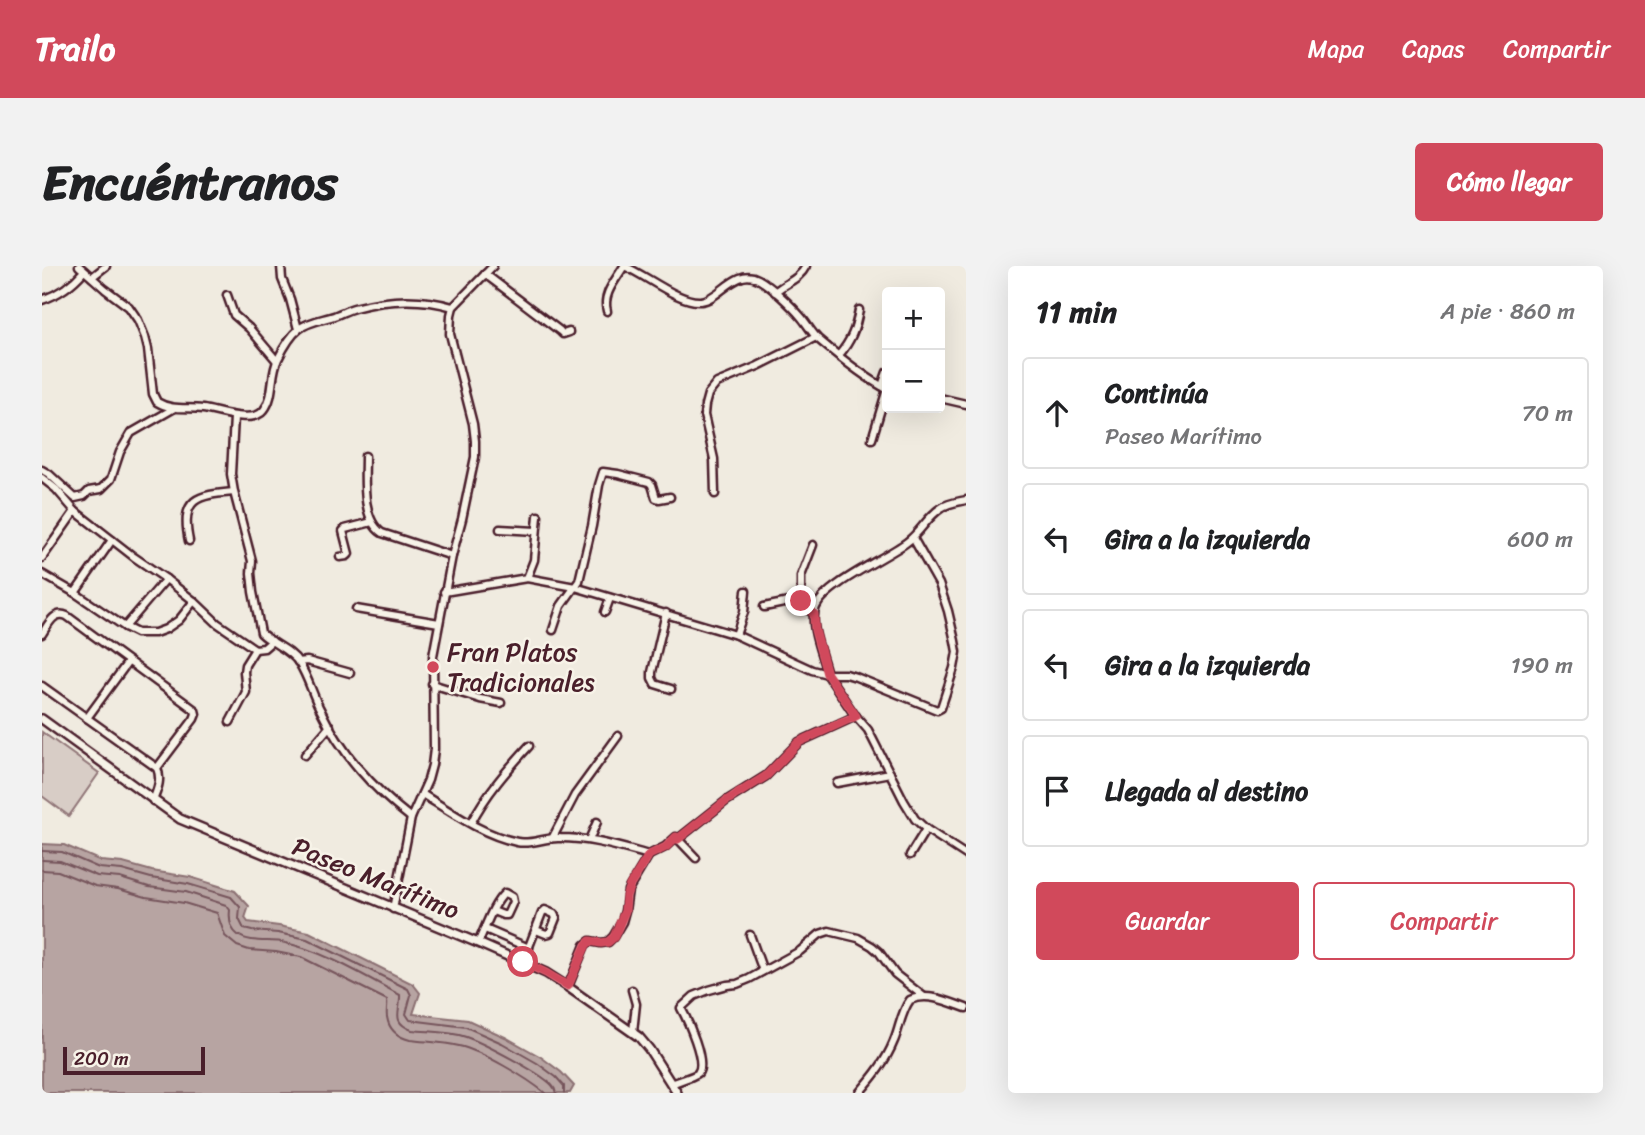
<!DOCTYPE html>
<html lang="es">
<meta charset="utf-8">
<style>
:root{--surface:#fff;--page:#f2f2f2;--text:#202124;--muted:#757577;--line:#e0e0e0;--accent:#d1495b}
body{margin:0;font-family:Sriracha,sans-serif;background:var(--page);color:var(--text)}
.controls{position:absolute;right:21px;top:21px;display:grid;overflow:hidden;border-radius:7px;box-shadow:0 7px 28px #0002}
.controls button{width:63px;height:63px;display:grid;place-items:center;padding:0;border:0;border-bottom:2px solid var(--line);background:var(--surface);color:var(--text);font:35px sans-serif}
.scale{position:absolute;left:21px;bottom:18px;width:142px;box-sizing:border-box;padding-left:7px;border:4px solid #4a1f2b;border-top:0;font-size:19px;line-height:24px;white-space:nowrap;color:#4a1f2b;-webkit-text-stroke:5px #f7f3e8;paint-order:stroke}
.stop{position:absolute;width:21px;height:21px;margin:-16px;border:5px solid #d1495b;border-radius:50%;background:#fff}
.stop.end{background:#d1495b;border-color:#fff;box-shadow:0 2px 7px #0008}
.list{margin:0;padding:0;list-style:none}
h2{display:flex;justify-content:space-between;align-items:center;height:91px;margin:0;padding:0 28px;font-size:30px}
h2 small{font-size:23px;font-weight:400;color:var(--muted)}
.list li{display:grid;grid-template-columns:46px 1fr auto;gap:21px;align-items:center;box-sizing:border-box;height:112px;margin:0 14px 14px;padding:0 14px;border:2px solid var(--line);border-radius:7px}
.list b{display:block;font-size:26px;white-space:nowrap}
.list p{margin:0;font-size:23px;white-space:nowrap;color:var(--muted)}
.list em{font-size:23px;font-style:normal;color:var(--muted)}
.actions{display:flex;gap:14px;padding:21px 28px}
.actions a{flex:1;padding:16px 0;border:2px solid var(--accent);border-radius:7px;text-align:center;font-size:24px;color:var(--accent)}
.actions .main{background:var(--accent);color:#fff}
.icon{flex:none;width:38px;height:38px;fill:none;stroke:currentColor;stroke-width:2;stroke-linecap:round;stroke-linejoin:round}
.map{position:relative;flex:none;width:924px;height:827px;overflow:hidden;border-radius:7px}
header{display:flex;align-items:center;gap:42px;box-sizing:border-box;height:98px;padding:0 35px;background:var(--accent);color:#fff}
header strong{font-size:33px}
nav{display:flex;gap:38px;margin-inline-start:auto;font-size:24px}
.intro{display:flex;align-items:center;justify-content:space-between;box-sizing:border-box;height:168px;padding:0 42px}
h1{margin:0;font-size:49px}
.button{padding:18px 32px;border-radius:7px;background:var(--accent);color:#fff;font-size:24px;font-weight:700}
main{display:flex;gap:42px;padding:0 42px}
aside{flex:1;background:var(--surface);border-radius:7px;box-shadow:0 7px 28px #0002}
.map>svg:first-child{display:block}
</style>
<header>
<strong>Trailo</strong>
<nav><a>Mapa</a><a>Capas</a><a>Compartir</a></nav>
</header>
<div class="intro"><h1>Encuéntranos</h1><a class="button">Cómo llegar</a></div>
<main>
<div class="map">
<svg width="924" height="827" viewBox="0 0 924 827">
<rect width="100%" height="100%" fill="#f0ebe0"/>
<filter id="ink" filterUnits="userSpaceOnUse"><feTurbulence type="fractalNoise" baseFrequency=".0143" numOctaves="2"/><feDisplacementMap in="SourceGraphic" scale="14" xChannelSelector="R" yChannelSelector="G"/><feConvolveMatrix kernelMatrix="1 2 1 2 8 2 1 2 1" color-interpolation-filters="sRGB"/></filter>
<g filter="url(#ink)">
<path fill="#d8cdc6" stroke="#917678" stroke-width="2" d="M0 466 57 507 27 550 0 530Z"/>
<path fill="#b7a4a2" stroke="#8b6f72" stroke-width="2" d="M0 578 22 579 59 595 81 597 110 605 148 611 193 625 207 640 203 652 206 656 237 660 267 666 371 718 378 727 371 748 426 754 463 771 499 791 519 806 532 820 528 827H0Z"/>
<g fill="none" stroke-linecap="round" stroke-linejoin="round">
<g stroke="#76545b" stroke-width="2">
<path d="M0 585 20 586 57 602 80 604 109 612 146 618 189 631 198 641 197 653 202 663 210 665 236 667 265 673 366 723 369 729 364 748 368 754 424 761 460 777 495 797 514 811 522 820V827"/>
<path d="M0 594 18 595 55 610 78 612 107 621 144 626 184 639 188 644C187 653 188 663 196 669 207 677 226 674 239 676 280 684 321 709 358 729 359 745 348 756 370 764 387 766 407 765 424 771 439 776 506 810 512 822 513 823 513 825 514 827"/>
<path d="M0 604 16 605 53 620 76 623 104 631 142 637 175 647 183 670 195 680 207 684 234 686 259 691 345 734C346 739 344 745 345 751 347 764 356 771 368 774 384 776 401 776 417 780 440 785 485 812 503 827"/>
</g>
<defs>
<g id="minor">
<path d="M37 0 63 23 87 41 96 54 103 71 106 83 111 128 115 136C130 145 144 141 161 143 176 145 211 159 222 144 233 130 228 109 236 93 241 83 248 70 257 63 267 55 280 54 292 50 298 48 305 44 312 42 345 33 378 31 411 41"/>
<path d="M239 0 240 13 248 33 256 63"/>
<path d="M582 0C604 9 637 37 659 35 678 33 694 1 716 13 729 20 750 40 760 52 765 58 770 67 776 73 795 89 823 112 845 123"/>
<path d="M443 8 518 65 521 68 527 66"/>
<path d="M50 11 64 0"/>
<path d="M733 26C744 16 757 14 764 0"/>
<path d="M185 29 192 49 207 62 235 95"/>
<path d="M0 34C18 28 30 19 42 5"/>
<path d="M565 45C560 28 574 14 582 0"/>
<path d="M797 89C809 75 814 62 817 44"/>
<path d="M840 120 845 106"/>
<path d="M898 132 924 138"/>
<path d="M192 151 189 208 192 226 210 295 209 307 211 326 219 367C230 378 248 383 257 397 266 411 270 427 277 441 299 487 329 521 369 552"/>
<path d="M830 173 845 123"/>
<path d="M323 190C323 212 319 253 340 267L410 290"/>
<path d="M0 204 7 208 33 232 42 230 47 225 59 223 69 213 78 186 89 167 131 143"/>
<path d="M0 212 14 223 33 245 92 291 124 313 152 335 175 357 213 383 222 382 230 375"/>
<path d="M673 228 672 193 662 149 663 139 666 128 675 117 716 100 774 71"/>
<path d="M458 263 494 265"/>
<path d="M147 275C138 232 155 229 192 226"/>
<path d="M771 279 759 310V335L762 340 772 348"/>
<path d="M298 291 305 290 307 288 301 265 303 263 330 256"/>
<path d="M0 292 33 245"/>
<path d="M0 308 33 327 83 361 95 367H113L124 363 137 354 152 335"/>
<path d="M485 312 492 294 496 250"/>
<path d="M402 326 485 312 533 321 694 369 770 404 785 408C781 390 766 358 774 341 784 318 844 292 865 276 878 267 885 251 899 242 906 237 915 236 924 234"/>
<path d="M33 327 70 274"/>
<path d="M722 341 752 335H759"/>
<path d="M314 343 397 357"/>
<path d="M563 346 568 332"/>
<path d="M624 347 610 406V412L613 418 629 423"/>
<path d="M83 361 124 313"/>
<path d="M511 364 519 340 537 315 550 260 557 219 561 206 576 208 607 216 610 219 614 232 617 233 628 231"/>
<path d="M0 368C6 359 12 344 25 350L153 444 154 448 152 453 115 502C120 514 115 524 111 535"/>
<path d="M694 369 702 346 704 325"/>
<path d="M256 396 265 395 308 407"/>
<path d="M785 408H804L814 411 895 444 899 442 912 402 915 386 913 375 906 345 897 318 871 272"/>
<path d="M785 408 812 448 826 464 862 535 873 553 884 563 924 589"/>
<path d="M390 418 438 433 459 437"/>
<path d="M0 420 115 502"/>
<path d="M45 452 86 396"/>
<path d="M188 456 204 426 202 406 203 399 213 383"/>
<path d="M263 489 288 460"/>
<path d="M795 517 848 507"/>
<path d="M380 528C409 546 441 569 475 576 490 579 503 571 518 572 549 572 577 581 607 589L623 581 634 571 654 592"/>
<path d="M429 557C444 528 465 504 487 480"/>
<path d="M511 571 533 529 576 470"/>
<path d="M636 573 684 535 724 510 757 476 814 450"/>
<path d="M547 574 555 556"/>
<path d="M868 589 884 563"/>
<path d="M351 643 369 552 386 514 390 499 392 483 391 390 410 290 420 253 433 191V175L431 158 408 68 409 49 411 41 451 0"/>
<path d="M443 663 487 682"/>
<path d="M708 669 721 705"/>
<path d="M436 677C443 663 451 637 463 627L470 631 471 636 465 649H461L451 645"/>
<path d="M481 696 500 647 503 644 512 648 514 652 508 667 504 668 494 664"/>
<path d="M526 721 543 679 548 675 559 677 566 676 571 671 580 656 583 645 586 624 607 589"/>
<path d="M590 724 594 738 591 766"/>
<path d="M629 818C634 816 653 810 656 807 665 796 645 753 639 742L652 730 667 724 685 719 695 718 707 713 758 685 778 668 787 665 816 672 830 680 837 686 853 708 881 730"/>
<path d="M817 827C831 811 844 795 852 775 858 761 859 746 868 734 886 726 907 736 924 742"/>
</g>
<path id="major" d="M0 453 138 553 436 677 504 707 526 721 597 771 607 783 635 827"/>
</defs>
<use href="#minor" stroke="#4a1f2b" stroke-width="11"/>
<use href="#major" stroke="#4a1f2b" stroke-width="12"/>
<use href="#minor" stroke="#f7f3e8" stroke-width="6"/>
<use href="#major" stroke="#f7f3e8" stroke-width="7"/>
</g>
</g>
<g fill="none" stroke-linecap="round" stroke-linejoin="round" filter="url(#ink)">
<path stroke="#d1495b" stroke-width="9" d="M481 696 504 707 526 720 544 679 548 675 559 677 566 676 572 671 583 645 584 630 588 619 607 589 624 581 634 571 636 573 684 535 724 510 757 476 814 450 785 408 773 364 772 348 762 340 759 335"/>
</g>
<circle fill="#d1495b" stroke="#f7f3e8" stroke-width="2.5" cx="391" cy="401" r="7"/>
<g text-anchor="middle" dominant-baseline="central" stroke-width="5" stroke-linejoin="round" paint-order="stroke">
<g font-size="26" fill="#4a1f2b" stroke="#f7f3e8" text-anchor="start">
<text x="405" y="386">Fran Platos<tspan x="405" dy="30">Tradicionales</tspan></text>
</g>
<g font-size="26" fill="#4a1f2b" stroke="#f7f3e8">
<text transform="translate(334 612) rotate(22)">Paseo Marítimo</text>
</g>
</g>
</svg>
<div class="controls">
<button>+</button>
<button>−</button>
</div>
<div class="scale">200 m</div>
<div class="stop" style="left:481px;top:696px"></div>
<div class="stop end" style="left:759px;top:335px"></div>
</div>
<aside>
<h2>11 min<small>A pie · 860 m</small></h2>
<ul class="list">
<li><svg class="icon" aria-label="ahead" viewBox="0 0 24 24"><path d="M12 20V5M6 11l6-6 6 6"/></svg><div><b>Continúa</b><p>Paseo Marítimo</p></div><em>70 m</em></li>
<li><svg class="icon" aria-label="left" viewBox="0 0 24 24"><path d="M17 20v-9H6M10 6l-5 5 5 5"/></svg><div><b>Gira a la izquierda</b></div><em>600 m</em></li>
<li><svg class="icon" aria-label="left" viewBox="0 0 24 24"><path d="M17 20v-9H6M10 6l-5 5 5 5"/></svg><div><b>Gira a la izquierda</b></div><em>190 m</em></li>
<li><svg class="icon" aria-label="arrive" viewBox="0 0 24 24"><path d="M6 21V4h12l-3 4 3 4H6"/></svg><div><b>Llegada al destino</b></div></li>
</ul>
<div class="actions"><a class="main">Guardar</a><a>Compartir</a></div>
</aside>
</main>
